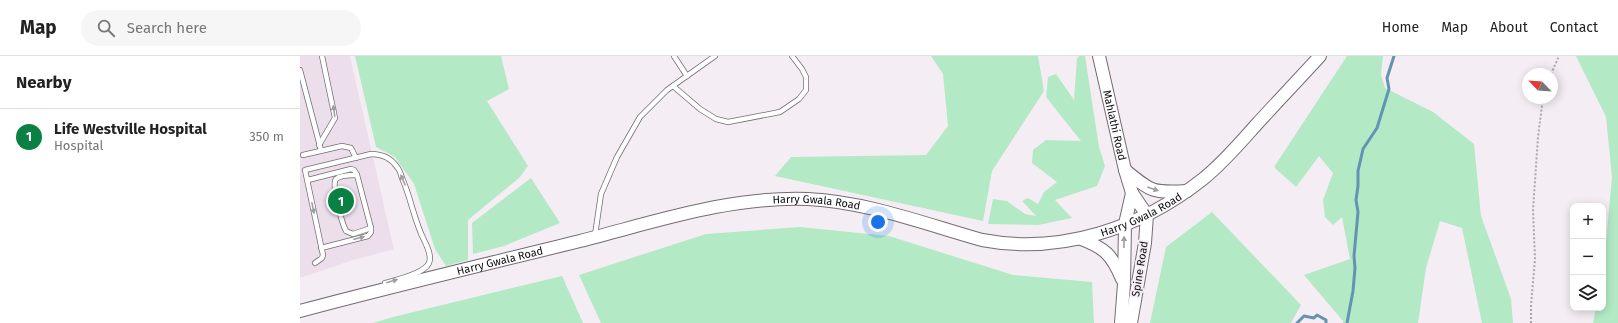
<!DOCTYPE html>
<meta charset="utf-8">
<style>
:root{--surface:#fff;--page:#f6f6f6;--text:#222;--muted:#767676;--line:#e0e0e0;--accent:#0b8043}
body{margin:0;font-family:"Fira Sans",sans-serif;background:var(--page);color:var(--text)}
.controls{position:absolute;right:12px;bottom:12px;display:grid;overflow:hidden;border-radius:8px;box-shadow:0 2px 10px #0003}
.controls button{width:36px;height:36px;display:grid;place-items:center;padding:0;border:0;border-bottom:1px solid var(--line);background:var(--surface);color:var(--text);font:20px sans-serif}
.compass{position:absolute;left:1222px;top:12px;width:36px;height:36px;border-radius:50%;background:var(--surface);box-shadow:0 2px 10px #0003;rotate:295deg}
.you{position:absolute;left:578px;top:166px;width:14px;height:14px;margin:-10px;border:3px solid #fff;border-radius:50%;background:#1a73e8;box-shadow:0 0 0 6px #1a73e833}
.badge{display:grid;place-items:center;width:26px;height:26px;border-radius:50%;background:var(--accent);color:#fff;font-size:13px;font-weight:700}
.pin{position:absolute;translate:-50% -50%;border:2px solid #fff;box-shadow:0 1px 4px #0006}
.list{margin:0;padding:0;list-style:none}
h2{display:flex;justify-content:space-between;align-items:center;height:52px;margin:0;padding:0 16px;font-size:17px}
h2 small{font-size:13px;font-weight:400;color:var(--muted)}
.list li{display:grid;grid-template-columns:26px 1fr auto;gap:12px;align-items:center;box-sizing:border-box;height:56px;padding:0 16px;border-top:1px solid var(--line)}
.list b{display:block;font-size:15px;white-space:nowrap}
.list p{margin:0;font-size:13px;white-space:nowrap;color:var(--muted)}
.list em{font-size:13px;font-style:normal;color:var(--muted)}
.icon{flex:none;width:22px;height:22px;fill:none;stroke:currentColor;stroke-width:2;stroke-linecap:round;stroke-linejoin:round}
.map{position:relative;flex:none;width:1318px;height:267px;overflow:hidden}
header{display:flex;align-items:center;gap:24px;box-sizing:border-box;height:56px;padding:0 20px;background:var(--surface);border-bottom:1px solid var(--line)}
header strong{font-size:19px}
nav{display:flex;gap:22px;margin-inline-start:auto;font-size:14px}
.search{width:280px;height:36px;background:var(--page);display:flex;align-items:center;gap:10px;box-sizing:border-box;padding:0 14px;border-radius:22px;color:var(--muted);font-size:15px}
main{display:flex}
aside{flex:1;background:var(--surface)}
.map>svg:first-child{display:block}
</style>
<header>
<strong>Map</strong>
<div class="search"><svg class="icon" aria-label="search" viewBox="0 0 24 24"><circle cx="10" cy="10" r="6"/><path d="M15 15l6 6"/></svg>Search here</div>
<nav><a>Home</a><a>Map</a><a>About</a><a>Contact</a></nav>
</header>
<main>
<aside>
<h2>Nearby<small></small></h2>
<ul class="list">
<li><span class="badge">1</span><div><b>Life Westville Hospital</b><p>Hospital</p></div><em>350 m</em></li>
</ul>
</aside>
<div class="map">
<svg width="1318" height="267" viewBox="0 0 1318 267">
<rect width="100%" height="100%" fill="#f5edf4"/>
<path fill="#ecdfeb" d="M0 0H50L94 194H91L53 204 0 222Z"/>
<g fill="#b3e9c5">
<path d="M55 0H201L209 33 187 45 228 110 220 121 168 164V204L146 210 135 193 114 128 95 101 76 91Z"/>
<path d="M631 0H738L744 35 692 115 683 165 475 120 491 101 626 99 648 70 643 18Z"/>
<path d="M779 0H785L799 91 805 110 797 130 755 144 772 162 738 169 688 168 693 143 707 145 725 158 736 160 722 145 728 142 738 148 744 136 757 126 732 107 733 94 746 84 781 85 746 41 748 21 756 18 774 44 777 2Z"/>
<path d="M1047 0H1083L1081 19 1085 32 1133 56 1174 88 1181 160 1211 243 1213 267H1182L1162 172 1140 165 1126 212 1118 267H1043V265L1004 219 1050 203 1042 161 1033 169 1025 161 1023 144 1033 117 1019 100 996 131 974 111Z"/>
<path d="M1276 0H1318V267H1293L1296 252H1303V219L1312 121 1306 61Z"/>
<path d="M231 122 260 167 204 190 173 198 172 167Z"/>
<path d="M912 156 1001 249 991 267H850L866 191Z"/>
<path d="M500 171 589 180 713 219 792 226 794 267H301L279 219 406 178Z"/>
<path d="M262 220 283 267H73L93 261Z"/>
</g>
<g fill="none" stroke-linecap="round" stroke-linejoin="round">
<g stroke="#6494b4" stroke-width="3">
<path d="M997 267 1004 260 1014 262 1017 259 1026 264V267"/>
<path d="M1047 267 1053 235 1055 212 1054 200 1058 156 1056 144 1058 130V115L1063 93 1077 72 1089 33 1087 22 1094 0"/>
</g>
<defs>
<g id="lane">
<path d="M374 0 387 20"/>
<path d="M0 14 21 94"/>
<path d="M373 30 400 53 416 63 428 66 480 56 499 43 506 34V21L502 13 492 0"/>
<path d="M19 89 35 62 22 0"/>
<path d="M3 99 42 90 51 92 56 102"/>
<path d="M57 119C52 119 40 119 36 123 31 129 42 167 46 175L53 178 71 172"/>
<path d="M8 124 51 113 54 114 57 119 71 172V176L68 180 21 192"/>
<path d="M295 179 301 138 317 101 340 61 367 34 415 0"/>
<path d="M15 207 22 202 23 199 5 114 71 98C81 98 91 102 97 111 100 114 101 119 102 122 111 142 114 164 124 184 127 190 132 200 129 207 124 218 96 224 85 227"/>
</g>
<g id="secondary">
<path id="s1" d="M799 0 825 114 832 137 847 159 845 187 831 267"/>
<path d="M825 114C852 136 852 137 887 135"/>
<path d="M781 183C805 192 812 199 822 223"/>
<path id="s2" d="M0 255C93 230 187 208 280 185 355 166 430 140 508 143 568 146 625 168 682 184 761 199 841 172 903 123 923 107 939 88 956 69 977 46 999 23 1020 0"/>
<path d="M821 267 824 228 825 168 832 137"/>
</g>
</defs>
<use href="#lane" stroke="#736d73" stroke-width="6"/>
<use href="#secondary" stroke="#736d73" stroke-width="14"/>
<g stroke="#aca6ac" stroke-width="2" stroke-dasharray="2 2" stroke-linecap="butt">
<path d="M1251 18 1259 0"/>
<path d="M1231 267V249L1235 203 1233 154 1238 81 1243 42"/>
</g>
<use href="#lane" stroke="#fff" stroke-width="4.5"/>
<use href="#secondary" stroke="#fff" stroke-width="12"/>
</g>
<defs><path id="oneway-solid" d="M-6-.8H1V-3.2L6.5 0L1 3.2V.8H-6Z"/></defs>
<g fill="#9f9d9f">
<use href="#oneway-solid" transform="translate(34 55) rotate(-98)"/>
<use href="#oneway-solid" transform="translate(103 124) rotate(-113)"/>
<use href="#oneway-solid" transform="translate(853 133) rotate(19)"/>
<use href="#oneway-solid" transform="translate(13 152) rotate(78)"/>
<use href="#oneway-solid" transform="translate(59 182) rotate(-15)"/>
<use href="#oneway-solid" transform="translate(824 186) rotate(-89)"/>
<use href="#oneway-solid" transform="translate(92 225) rotate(-16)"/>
</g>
<g text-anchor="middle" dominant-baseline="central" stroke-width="4" stroke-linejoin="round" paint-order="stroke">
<g font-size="11" fill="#0e0b0e" stroke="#f5edf4">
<text stroke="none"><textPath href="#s1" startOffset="71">Mahlathi Road</textPath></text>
<text stroke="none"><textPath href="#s2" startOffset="530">Harry Gwala Road</textPath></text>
<text stroke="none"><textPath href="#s2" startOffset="865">Harry Gwala Road</textPath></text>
<text stroke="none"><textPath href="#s2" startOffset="206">Harry Gwala Road</textPath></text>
<text transform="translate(840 213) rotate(-81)">Spine Road</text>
</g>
</g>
</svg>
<div class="controls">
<button>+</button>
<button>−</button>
<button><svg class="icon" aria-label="layers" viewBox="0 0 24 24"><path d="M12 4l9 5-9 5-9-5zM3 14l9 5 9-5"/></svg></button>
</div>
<svg class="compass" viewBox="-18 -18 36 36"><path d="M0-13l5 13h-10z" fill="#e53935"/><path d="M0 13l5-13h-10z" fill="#767676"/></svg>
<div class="you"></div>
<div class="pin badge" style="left:41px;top:145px">1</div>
</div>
</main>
